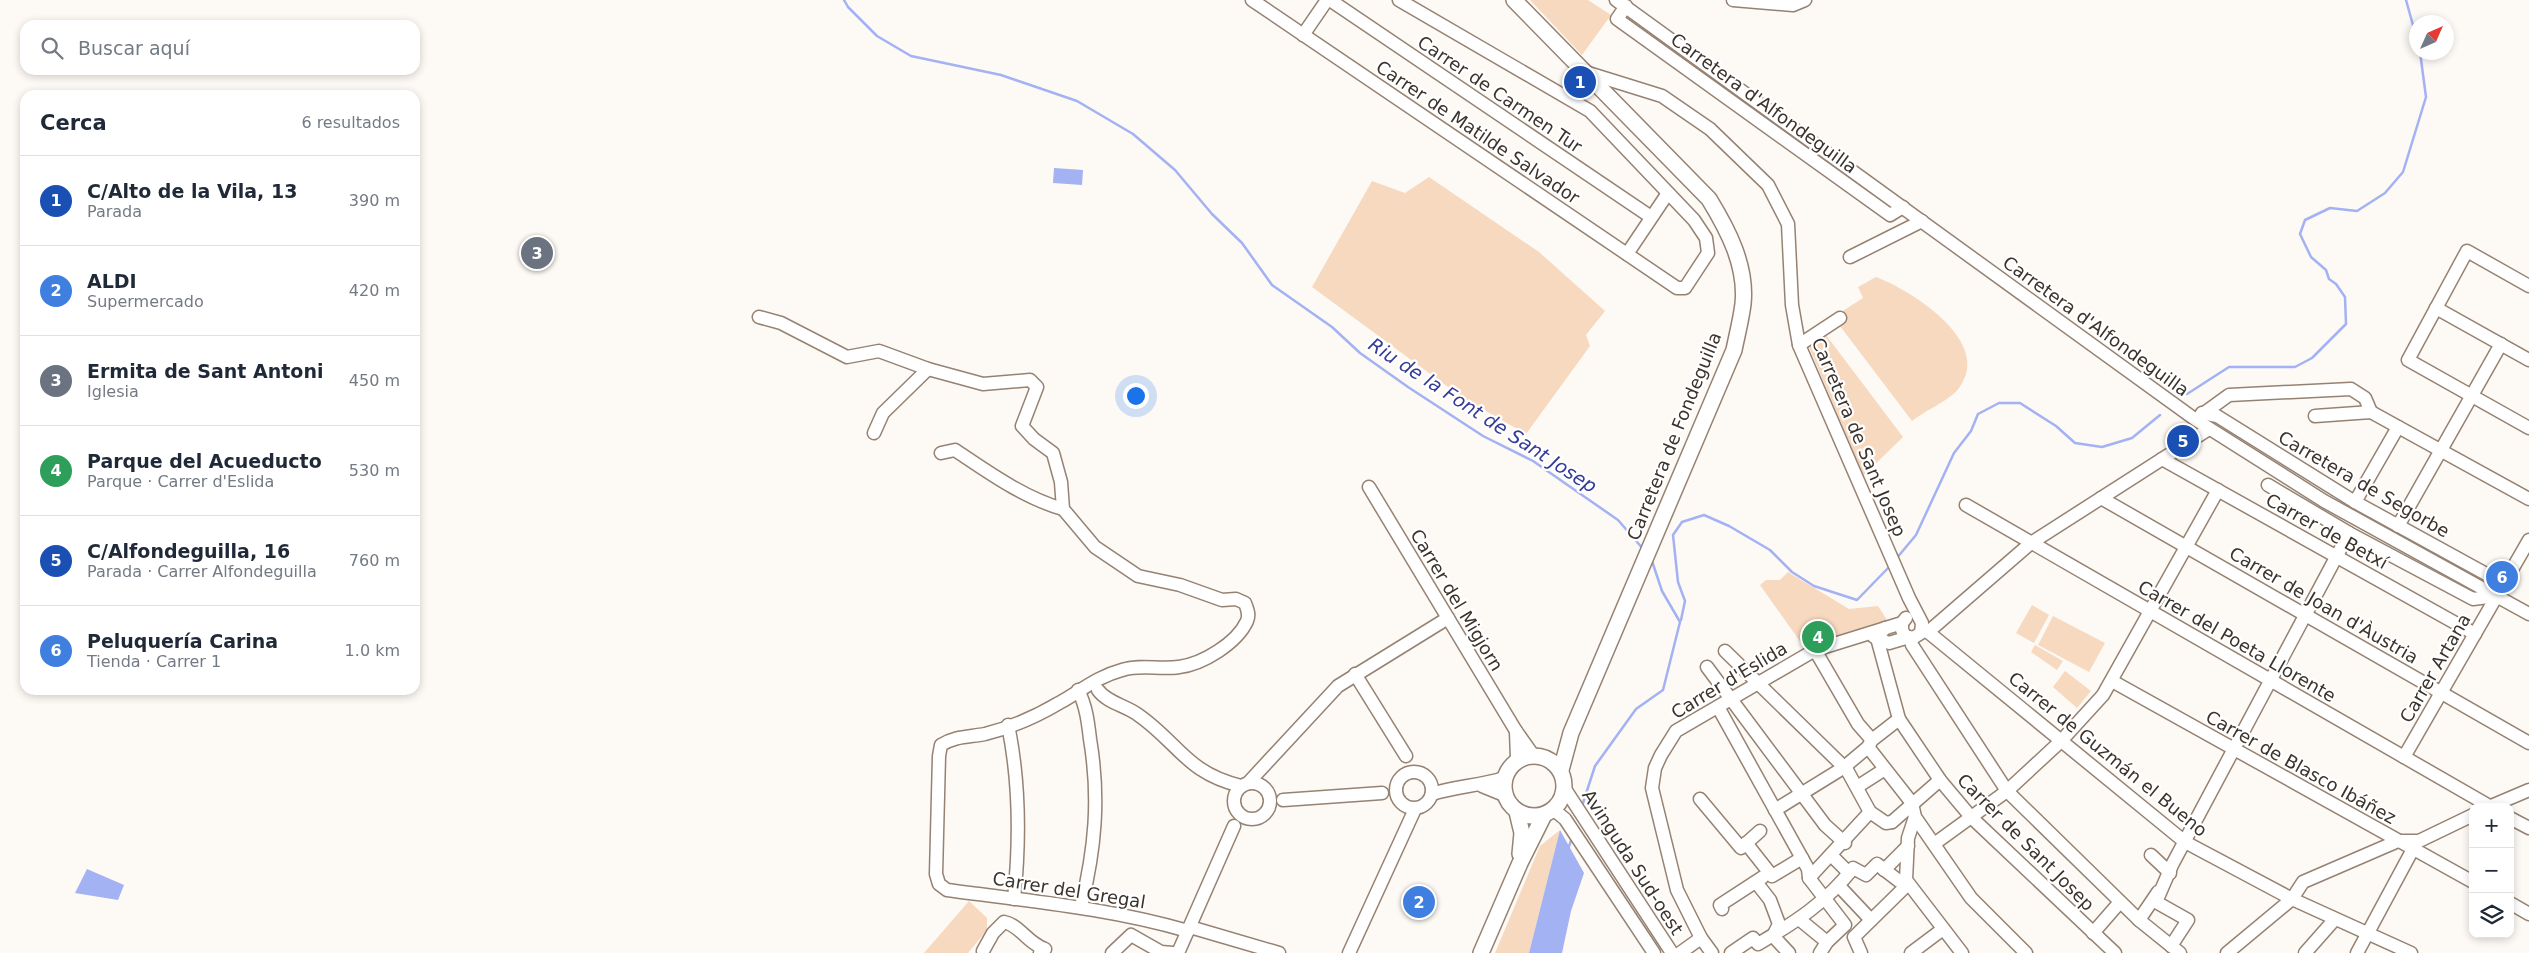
<!DOCTYPE html>
<html lang="es">
<meta charset="utf-8">
<style>
:root{--surface:#fff;--page:#f2f2f3;--text:#1f2937;--muted:#747a83;--line:#e0e1e3;--accent:#0f766e}
body{margin:0;font-family:"DejaVu Sans",sans-serif;background:var(--page);color:var(--text)}
.controls{position:absolute;right:15px;bottom:15px;display:grid;overflow:hidden;border-radius:10px;box-shadow:0 2px 8px #0003}
.controls button{width:45px;height:45px;display:grid;place-items:center;padding:0;border:0;border-bottom:1px solid var(--line);background:var(--surface);color:var(--text);font:25px sans-serif}
.compass{position:absolute;left:2409px;top:15px;width:45px;height:45px;border-radius:50%;background:var(--surface);box-shadow:0 2px 8px #0003;rotate:45deg}
.you{position:absolute;left:1135px;top:395px;width:18px;height:18px;margin:-12px;border:4px solid #fff;border-radius:50%;background:#1a73e8;box-shadow:0 0 0 8px #1a73e833}
.badge{display:grid;place-items:center;width:32px;height:32px;border-radius:50%;background:var(--accent);color:#fff;font-size:16px;font-weight:700}
.pin{position:absolute;translate:-50% -50%;border:2px solid #fff;box-shadow:0 1px 5px #0006}
.list{margin:0;padding:0;list-style:none}
h2{display:flex;justify-content:space-between;align-items:center;height:65px;margin:0;padding:0 20px;font-size:21px}
h2 small{font-size:16px;font-weight:400;color:var(--muted)}
.list li{display:grid;grid-template-columns:32px 1fr auto;gap:15px;align-items:center;box-sizing:border-box;height:90px;padding:0 20px;border-top:1px solid var(--line)}
.list b{display:block;font-size:19px;white-space:nowrap}
.list p{margin:0;font-size:16px;white-space:nowrap;color:var(--muted)}
.list em{font-size:16px;font-style:normal;color:var(--muted)}
.icon{flex:none;width:28px;height:28px;fill:none;stroke:currentColor;stroke-width:2;stroke-linecap:round;stroke-linejoin:round}
.map{position:relative;flex:none;width:2529px;height:953px;overflow:hidden}
.search{position:absolute;background:var(--surface);box-shadow:0 2px 8px #0003;left:20px;top:20px;width:400px;height:55px;display:flex;align-items:center;gap:12px;box-sizing:border-box;padding:0 18px;border-radius:15px;color:var(--muted);font-size:19px}
.panel{position:absolute;background:var(--surface);box-shadow:0 2px 8px #0003;left:20px;top:90px;width:400px;height:605px;border-radius:15px}
.map>svg:first-child{display:block}
</style>
<div class="map">
<svg width="2529" height="953" viewBox="0 0 2529 953">
<rect width="100%" height="100%" fill="#fdf9f5"/>
<g fill="#f7d9c0">
<path d="M1530 0H1588L1611 15 1582 55Z"/>
<path d="M1429 177 1539 252 1605 311 1586 335 1590 346 1526 434 1463 398 1312 287 1372 181 1405 193Z"/>
<path d="M1876 277C1911 290 1994 342 1959 388 1949 401 1926 410 1912 421L1840 326 1838 314 1863 298 1858 287Z"/>
<path d="M1826 335 1903 437 1863 476 1809 347Z"/>
<path d="M1788 572 1849 609 1878 606 1887 620 1804 647 1760 585 1766 580H1780Z"/>
<path d="M2032 605 2049 615 2034 643 2016 633Z"/>
<path d="M2053 616 2105 643 2089 672 2038 645Z"/>
<path d="M2035 645 2063 661 2057 670 2031 652Z"/>
<path d="M2065 671 2091 691 2077 708 2053 687Z"/>
<path d="M1560 830 1529 953H1495L1540 846Z"/>
<path d="M969 901 987 918V930L968 953H924Z"/>
</g>
<g fill="#a3b2f3">
<path d="M1054 168 1083 170 1082 185 1053 183Z"/>
<path d="M1560 830 1584 873 1571 911 1562 953H1529Z"/>
<path d="M87 869 124 885 118 900 75 893Z"/>
</g>
<g fill="none" stroke-linecap="round" stroke-linejoin="round">
<g stroke="#a3b2f3" stroke-width="2.5">
<path d="M844 0 848 7 877 36 911 56 1001 75 1077 101 1133 134 1175 170 1212 214 1242 243 1272 285 1332 327 1360 353 1408 387 1483 436 1533 461 1618 520 1644 550"/>
<path d="M2406 0 2416 36"/>
<path d="M2187 394 2229 367H2295L2312 358 2346 324 2345 297 2336 284 2329 279 2326 270 2311 257 2300 234 2305 220 2330 208 2357 211 2385 193 2403 172 2426 97 2420 52"/>
<path d="M1896 559 1916 535 1954 453 1971 431 1978 414 1999 403H2020L2056 426 2075 443 2102 447 2132 438 2160 415"/>
<path d="M1681 620 1685 601 1678 582 1673 535 1682 522 1704 515 1729 526 1770 550 1792 572 1814 586 1857 600 1891 565"/>
<path d="M1582 806 1595 766 1636 709 1663 690 1680 622 1662 591 1651 558"/>
<path d="M1568 849 1572 838"/>
</g>
<defs>
<g id="minor">
<path d="M1252 0 1677 288H1685L1708 253 1706 238 1694 220 1590 111 1399 0"/>
<path d="M1330 0 1651 217"/>
<path d="M1616 0 2196 420 2324 501 2529 614"/>
<path d="M1733 0 1793 5 1805 0"/>
<path d="M1626 6 1617 19 1890 215 1903 207"/>
<path d="M1303 35 1327 0"/>
<path d="M1588 73 1662 96 1710 129 1768 185 1788 224 1792 305 1799 345 1909 598 1922 623 1921 633 1913 638 1905 636 1902 630V623"/>
<path d="M1627 254 1668 193"/>
<path d="M1850 257 1922 221"/>
<path d="M2529 286 2467 251 2408 360 2529 428"/>
<path d="M2436 308 2529 360"/>
<path d="M759 317 781 323 847 357 879 351 928 369 983 384 1030 380 1037 387 1022 426 1034 439 1053 453 1061 482 1063 509 1095 547 1138 576 1180 585 1222 600 1236 599 1245 603C1247 609 1250 614 1247 621 1237 643 1203 664 1179 667 1160 670 1141 664 1122 670 1096 677 1081 691 1059 703 1037 716 1009 728 985 734 969 737 955 736 941 745L939 756 936 874 939 884 947 890C1028 901 1110 908 1188 931"/>
<path d="M1799 345 1840 318"/>
<path d="M2202 413 2217 416 2355 502 2488 575 2496 596"/>
<path d="M2200 416 2229 395 2351 389 2365 398 2371 412"/>
<path d="M2315 416 2371 412 2529 499"/>
<path d="M874 433 883 413 928 369"/>
<path d="M941 453 955 450C988 472 1024 498 1063 509"/>
<path d="M2162 459 2475 634"/>
<path d="M2268 485 2349 533 2473 599 2496 596"/>
<path d="M1369 487 1516 731 1533 755"/>
<path d="M2101 498 2529 743"/>
<path d="M2355 502 2398 427"/>
<path d="M1966 505 2491 807"/>
<path d="M2398 526 2501 344"/>
<path d="M1885 628 1877 638 1899 719 1940 780 1971 817 2115 953"/>
<path d="M1923 630 1928 632 2185 842 2292 899 2411 953"/>
<path d="M1928 632 2031 543 2209 429"/>
<path d="M1874 637 1889 643 1909 637"/>
<path d="M1910 638 1912 645 2007 791 2139 920 2180 953"/>
<path d="M1815 650 1858 724 1872 740"/>
<path d="M1725 651 1847 770 1870 812 1886 823 1892 822"/>
<path d="M1707 667 1825 825 1845 843"/>
<path d="M1355 674 1406 756"/>
<path d="M2112 681 2473 882"/>
<path d="M1078 690C1086 705 1088 722 1090 739 1100 799 1095 849 1081 907"/>
<path d="M1098 690C1106 702 1126 706 1137 714 1178 742 1186 773 1241 786"/>
<path d="M1718 707 1808 869 1809 878 1845 925 1827 942 1820 953"/>
<path d="M1008 725C1020 783 1020 841 1014 899"/>
<path d="M1516 731 1517 759"/>
<path d="M1868 747 1912 803 1915 817 1971 898 2026 953"/>
<path d="M2404 757 2529 540"/>
<circle cx="1414" cy="790" r="18"/>
<circle cx="1252" cy="801" r="18"/>
<path d="M1248 783 1338 686 1448 618"/>
<path d="M1482 786 1504 795"/>
<path d="M1857 787 1885 769"/>
<path d="M1565 789 1672 953"/>
<path d="M1432 794C1456 786 1480 786 1504 778"/>
<path d="M1700 799 1741 848 1760 831"/>
<path d="M1283 800 1382 793"/>
<path d="M2489 807 2529 790"/>
<path d="M1554 810 1565 819 1654 953"/>
<path d="M1775 810 1843 768 1868 747 1872 740 1899 719"/>
<path d="M1915 817 1908 838 1906 880 1962 953"/>
<path d="M2510 818 2529 828"/>
<path d="M1892 822 1940 780"/>
<path d="M1746 843 1772 876 1802 858"/>
<path d="M1934 844 2007 791 2061 741 2103 695 2218 490"/>
<path d="M2151 855 2170 873"/>
<path d="M1832 856 1849 873"/>
<path d="M1884 870 1908 846"/>
<path d="M1809 878 1870 812"/>
<path d="M1756 882 1770 900 1779 924 1773 936 1789 953"/>
<path d="M1839 886 1871 920"/>
<path d="M2510 903 2529 914"/>
<path d="M1722 909 1720 905 1763 877"/>
<path d="M1799 919 1827 942"/>
<path d="M2139 920 2158 892"/>
<path d="M1190 927 1279 953"/>
<path d="M2093 933 2120 902"/>
<path d="M2171 946 2188 920 2156 902 2172 865 2349 533"/>
<path d="M983 951 993 933 1004 922C1020 925 1027 943 1045 949L1040 953"/>
<path d="M1112 953 1131 935 1161 952 1173 953"/>
<path d="M1178 953 1234 826"/>
<path d="M1349 953 1415 809"/>
<path d="M1680 953 1701 938"/>
<path d="M1712 953 1701 938 1677 890 1652 788 1655 768 1661 755 1676 731 1815 650 1902 623 1906 618"/>
<path d="M1731 953 1753 938 1758 944C1794 923 1827 902 1853 868L1866 875 1877 864 1899 881 1906 880"/>
<path d="M1861 953 1854 937 1908 884"/>
<path d="M1911 953 1943 929"/>
<path d="M2227 953 2292 899 2303 882 2398 841H2419L2473 815"/>
<path d="M2305 953 2335 919"/>
<path d="M2357 953 2413 849"/>
</g>
<g id="major">
<path d="M1514 0 1709 199C1728 230 1747 266 1743 304 1741 320 1737 335 1734 350L1571 733 1561 770"/>
<circle cx="1534" cy="786" r="30"/>
<path d="M1517 812 1522 833 1520 854"/>
<path d="M1481 953 1520 863 1544 815"/>
</g>
</defs>
<use href="#minor" stroke="#958272" stroke-width="15"/>
<use href="#major" stroke="#958272" stroke-width="18"/>
<use href="#minor" stroke="#fff" stroke-width="12"/>
<use href="#major" stroke="#fff" stroke-width="15"/>
</g>
<g text-anchor="middle" dominant-baseline="central" stroke-width="4.5" stroke-linejoin="round" paint-order="stroke">
<g font-size="18" fill="#3b332c" stroke="#fff">
<text transform="translate(1500 94) rotate(34)">Carrer de Carmen Tur</text>
<text transform="translate(1764 103) rotate(36)">Carretera d'Alfondeguilla</text>
<text transform="translate(1478 132) rotate(34)">Carrer de Matilde Salvador</text>
<text transform="translate(2096 326) rotate(36)">Carretera d'Alfondeguilla</text>
<text transform="translate(1674 436) rotate(-68)">Carretera de Fondeguilla</text>
<text transform="translate(1859 437) rotate(67)">Carretera de Sant Josep</text>
<text transform="translate(2364 484) rotate(30)">Carretera de Segorbe</text>
<text transform="translate(2327 531) rotate(29)">Carrer de Betxí</text>
<text transform="translate(1457 600) rotate(59)">Carrer del Migjorn</text>
<text transform="translate(2324 605) rotate(30)">Carrer de Joan d'Àustria</text>
<text transform="translate(2237 641) rotate(30)">Carrer del Poeta Llorente</text>
<text transform="translate(2435 668) rotate(-60)">Carrer Artana</text>
<text transform="translate(1729 680) rotate(-31)">Carrer d'Eslida</text>
<text transform="translate(2108 754) rotate(39)">Carrer de Guzmán el Bueno</text>
<text transform="translate(2301 767) rotate(29)">Carrer de Blasco Ibáñez</text>
<text transform="translate(2026 842) rotate(45)">Carrer de Sant Josep</text>
<text transform="translate(1633 862) rotate(57)">Avinguda Sud-oest</text>
<text transform="translate(1069 890) rotate(9)">Carrer del Gregal</text>
</g>
<g font-size="19" font-style="italic" fill="#343b98" stroke="#fff">
<text transform="translate(1483 415) rotate(33)">Riu de la Font de Sant Josep</text>
</g>
</g>
</svg>
<div class="controls">
<button>+</button>
<button>−</button>
<button><svg class="icon" aria-label="layers" viewBox="0 0 24 24"><path d="M12 4l9 5-9 5-9-5zM3 14l9 5 9-5"/></svg></button>
</div>
<svg class="compass" viewBox="-18 -18 36 36"><path d="M0-13l5 13h-10z" fill="#e53935"/><path d="M0 13l5-13h-10z" fill="#747a83"/></svg>
<div class="you"></div>
<div class="pin badge" style="left:1580px;top:82px;background:#1a4fb4">1</div>
<div class="pin badge" style="left:1419px;top:902px;background:#3f7fe0">2</div>
<div class="pin badge" style="left:537px;top:253px;background:#6b7280">3</div>
<div class="pin badge" style="left:1818px;top:637px;background:#2e9e5b">4</div>
<div class="pin badge" style="left:2183px;top:441px;background:#1a4fb4">5</div>
<div class="pin badge" style="left:2502px;top:577px;background:#3f7fe0">6</div>
<div class="search"><svg class="icon" aria-label="search" viewBox="0 0 24 24"><circle cx="10" cy="10" r="6"/><path d="M15 15l6 6"/></svg>Buscar aquí</div>
<section class="panel">
<h2>Cerca<small>6 resultados</small></h2>
<ul class="list">
<li><span class="badge" style="background:#1a4fb4">1</span><div><b>C/Alto de la Vila, 13</b><p>Parada</p></div><em>390 m</em></li>
<li><span class="badge" style="background:#3f7fe0">2</span><div><b>ALDI</b><p>Supermercado</p></div><em>420 m</em></li>
<li><span class="badge" style="background:#6b7280">3</span><div><b>Ermita de Sant Antoni</b><p>Iglesia</p></div><em>450 m</em></li>
<li><span class="badge" style="background:#2e9e5b">4</span><div><b>Parque del Acueducto</b><p>Parque · Carrer d'Eslida</p></div><em>530 m</em></li>
<li><span class="badge" style="background:#1a4fb4">5</span><div><b>C/Alfondeguilla, 16</b><p>Parada · Carrer Alfondeguilla</p></div><em>760 m</em></li>
<li><span class="badge" style="background:#3f7fe0">6</span><div><b>Peluquería Carina</b><p>Tienda · Carrer 1</p></div><em>1.0 km</em></li>
</ul>
</section>
</div>
